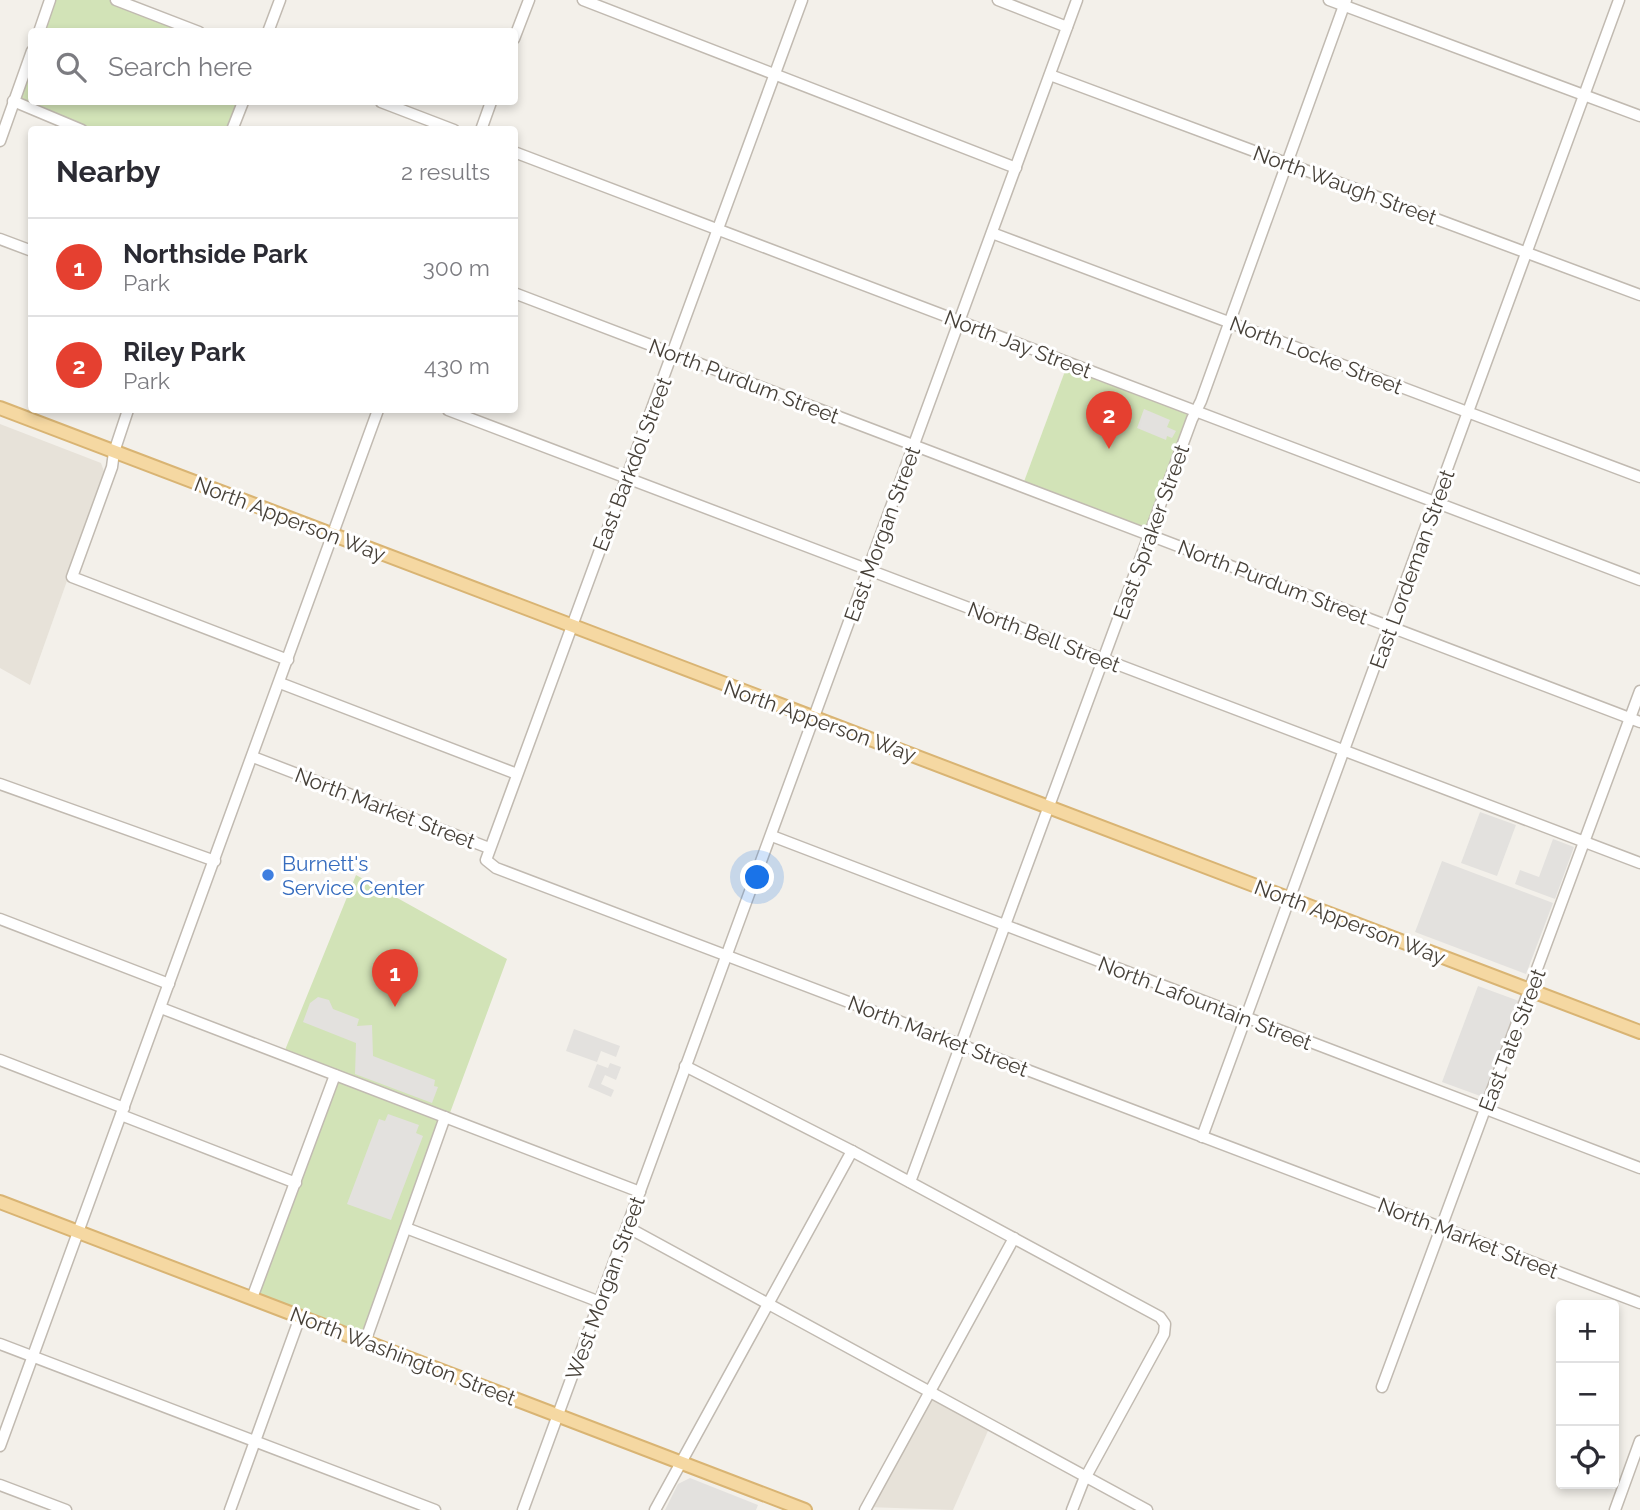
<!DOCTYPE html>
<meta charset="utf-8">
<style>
:root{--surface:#fff;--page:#f7f7f7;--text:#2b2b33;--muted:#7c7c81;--line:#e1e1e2;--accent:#e54030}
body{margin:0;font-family:Raleway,sans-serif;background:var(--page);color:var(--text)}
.controls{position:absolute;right:21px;bottom:21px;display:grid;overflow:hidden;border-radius:7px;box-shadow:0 4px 10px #0003}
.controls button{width:63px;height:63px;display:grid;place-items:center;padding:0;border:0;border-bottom:2px solid var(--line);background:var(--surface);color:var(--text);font:35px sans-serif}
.you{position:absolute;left:758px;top:878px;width:24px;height:24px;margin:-18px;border:5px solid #fff;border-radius:50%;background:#1a73e8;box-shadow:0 0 0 10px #1a73e833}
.badge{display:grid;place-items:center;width:46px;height:46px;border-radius:50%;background:var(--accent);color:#fff;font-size:23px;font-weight:700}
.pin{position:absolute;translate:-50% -58px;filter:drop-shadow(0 2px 4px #0008)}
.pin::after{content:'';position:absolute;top:37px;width:24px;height:21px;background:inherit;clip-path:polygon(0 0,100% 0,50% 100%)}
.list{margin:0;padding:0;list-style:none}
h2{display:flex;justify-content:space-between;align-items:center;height:91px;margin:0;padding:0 28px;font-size:30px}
h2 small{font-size:23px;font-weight:400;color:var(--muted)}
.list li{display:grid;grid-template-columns:46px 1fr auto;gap:21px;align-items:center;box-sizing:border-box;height:98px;padding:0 28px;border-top:2px solid var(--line)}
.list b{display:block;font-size:26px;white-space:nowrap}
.list p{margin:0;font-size:23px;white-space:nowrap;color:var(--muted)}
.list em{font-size:23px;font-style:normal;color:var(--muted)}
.icon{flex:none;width:38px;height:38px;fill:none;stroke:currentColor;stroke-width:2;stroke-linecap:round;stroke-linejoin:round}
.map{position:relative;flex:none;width:1640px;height:1510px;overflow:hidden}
.search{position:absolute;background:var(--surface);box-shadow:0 4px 10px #0003;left:28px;top:28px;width:490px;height:77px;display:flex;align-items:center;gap:18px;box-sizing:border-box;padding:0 24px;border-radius:7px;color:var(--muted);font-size:26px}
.panel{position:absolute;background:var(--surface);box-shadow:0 4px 10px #0003;left:28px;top:126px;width:490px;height:287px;border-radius:7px}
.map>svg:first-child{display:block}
</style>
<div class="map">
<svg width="1640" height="1510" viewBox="0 0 1640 1510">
<rect width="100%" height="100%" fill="#f3f0ea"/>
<g fill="#e7e2d9">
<path d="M0 424 101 463 105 474 30 685 0 668Z"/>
<path d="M930 1392 991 1424 953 1510 867 1507Z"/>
</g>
<g fill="#d2e3b7">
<path d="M50 0H116L199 32H39Z"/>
<path d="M31 51 32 102H243L232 129 82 130 13 101Z"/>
<path d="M1068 363 1195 411 1149 535 1022 487Z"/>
<path d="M356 875 507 959 365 1342 252 1298 335 1076 283 1055Z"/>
</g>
<g fill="#e3e1de">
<path d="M1144 409 1170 420 1167 427 1176 431 1172 438 1167 436 1166 440 1137 428Z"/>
<path d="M1480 812 1516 825 1497 876 1461 863Z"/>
<path d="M1553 839 1574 847 1555 899 1515 884 1520 870 1539 877Z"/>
<path d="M1442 861 1553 903 1526 974 1415 932Z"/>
<path d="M1478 986 1519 1001 1483 1097 1442 1082Z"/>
<path d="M318 997 329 1000 333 1009 359 1019 357 1026 372 1025 373 1056 435 1080 434 1086 438 1087 432 1103 355 1074 356 1043 303 1022 310 1003Z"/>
<path d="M574 1029 620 1046 616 1057 601 1051 597 1062 566 1051Z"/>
<path d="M610 1063 621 1067 616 1080 605 1075 601 1084 614 1090 611 1097 588 1087 597 1064 608 1068Z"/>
<path d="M388 1114 419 1125 416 1133 423 1136 391 1220 347 1204 379 1119 385 1121Z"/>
<path d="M690 1478 758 1505 756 1510H665L678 1484Z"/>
</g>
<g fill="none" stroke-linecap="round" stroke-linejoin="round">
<defs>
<g id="minor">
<path d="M116 0 199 32"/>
<path d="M583 0 1016 168"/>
<path d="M802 0 486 860 496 868 1640 1303"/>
<path d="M998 0 1067 27"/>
<path d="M1329 0 1640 116"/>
<path d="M39 32 50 0"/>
<path d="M268 32 280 0"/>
<path d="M514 39 529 0"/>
<path d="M1050 75 1640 295"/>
<path d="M13 101 82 130"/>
<path d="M381 102 454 130"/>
<path d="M232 130 243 102"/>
<path d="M481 130 491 102"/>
<path d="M0 141 32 51"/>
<path d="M514 152 1640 580"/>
<path d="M992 233 1640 477"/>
<path d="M0 239 32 251"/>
<path d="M514 293 1640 722"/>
<path d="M128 410 114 452 112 467 72 577 288 660"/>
<path d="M448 410 1640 863"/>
<path d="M280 683 517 774"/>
<path d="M253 757 489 848"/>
<path d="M0 784 215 861"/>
<path d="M772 836 1640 1168"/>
<path d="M0 919 169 984"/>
<path d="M161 1008 640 1192"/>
<path d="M0 1060 124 1108"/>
<path d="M685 1066 852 1151 1160 1317 1165 1324 1164 1334 1083 1482 1072 1510"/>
<path d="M121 1115 296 1183"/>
<path d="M1202 1137 1619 0"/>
<path d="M910 1182 1192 419 1201 401 1346 0"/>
<path d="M627 1227 1147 1510"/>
<path d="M406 1228 600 1302"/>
<path d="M252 1298 335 1075"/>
<path d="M365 1342 445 1117"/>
<path d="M0 1344 435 1510"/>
<path d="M1382 1387 1640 691"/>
<path d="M0 1446 378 410"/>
<path d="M0 1485 66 1510"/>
<path d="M230 1510 300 1317"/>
<path d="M523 1510 1077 0"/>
<path d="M655 1510 852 1151"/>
<path d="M865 1510 1014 1238"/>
<path d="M1615 1510 1640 1441"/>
</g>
<g id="major">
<path d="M0 408 1640 1032"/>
<path d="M0 1202 805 1510"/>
</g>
</defs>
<use href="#minor" stroke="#c1bab1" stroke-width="13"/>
<use href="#major" stroke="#d9b473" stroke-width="16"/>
<use href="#minor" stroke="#fff" stroke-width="10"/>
<use href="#major" stroke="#f5d8a2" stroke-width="12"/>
</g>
<circle fill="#3f7fe0" stroke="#fff" stroke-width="2.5" cx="268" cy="875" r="7"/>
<g text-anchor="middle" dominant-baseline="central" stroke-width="6" stroke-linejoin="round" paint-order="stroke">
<g font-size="21" fill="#474139" stroke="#fff">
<text transform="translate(1345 185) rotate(20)">North Waugh Street</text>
<text transform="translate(1018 344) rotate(21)">North Jay Street</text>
<text transform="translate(1316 355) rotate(21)">North Locke Street</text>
<text transform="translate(744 381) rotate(21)">North Purdum Street</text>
<text transform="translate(632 464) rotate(-69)">East Barkdol Street</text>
<text transform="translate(290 519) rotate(21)">North Apperson Way</text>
<text transform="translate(1151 532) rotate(-70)">East Spraker Street</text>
<text transform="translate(882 534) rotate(-70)">East Morgan Street</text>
<text transform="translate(1412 569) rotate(-70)">East Lordeman Street</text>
<text transform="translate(1273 582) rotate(21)">North Purdum Street</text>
<text transform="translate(1044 637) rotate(21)">North Bell Street</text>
<text transform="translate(820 721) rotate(20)">North Apperson Way</text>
<text transform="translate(385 808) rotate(21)">North Market Street</text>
<text transform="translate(1350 922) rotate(21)">North Apperson Way</text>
<text transform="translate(1205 1003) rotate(21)">North Lafountain Street</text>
<text transform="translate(938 1036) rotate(21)">North Market Street</text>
<text transform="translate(1512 1040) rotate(-69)">East Tate Street</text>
<text transform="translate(1468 1238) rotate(21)">North Market Street</text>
<text transform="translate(605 1288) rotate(-70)">West Morgan Street</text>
<text transform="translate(403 1356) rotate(21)">North Washington Street</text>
</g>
<g font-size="21" fill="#366cbe" stroke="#fff" text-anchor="start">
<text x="282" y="863">Burnett's<tspan x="282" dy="24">Service Center</tspan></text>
</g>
</g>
</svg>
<div class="controls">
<button>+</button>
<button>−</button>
<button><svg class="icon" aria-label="locate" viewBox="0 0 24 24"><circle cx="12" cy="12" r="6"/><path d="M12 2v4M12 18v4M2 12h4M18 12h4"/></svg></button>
</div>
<div class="you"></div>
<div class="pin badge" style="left:395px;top:1007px">1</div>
<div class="pin badge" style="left:1109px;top:449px">2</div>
<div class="search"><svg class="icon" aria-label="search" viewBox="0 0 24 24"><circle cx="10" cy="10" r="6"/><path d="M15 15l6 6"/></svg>Search here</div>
<section class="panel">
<h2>Nearby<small>2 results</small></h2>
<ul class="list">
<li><span class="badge">1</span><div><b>Northside Park</b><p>Park</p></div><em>300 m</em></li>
<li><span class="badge">2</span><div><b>Riley Park</b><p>Park</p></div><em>430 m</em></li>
</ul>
</section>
</div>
